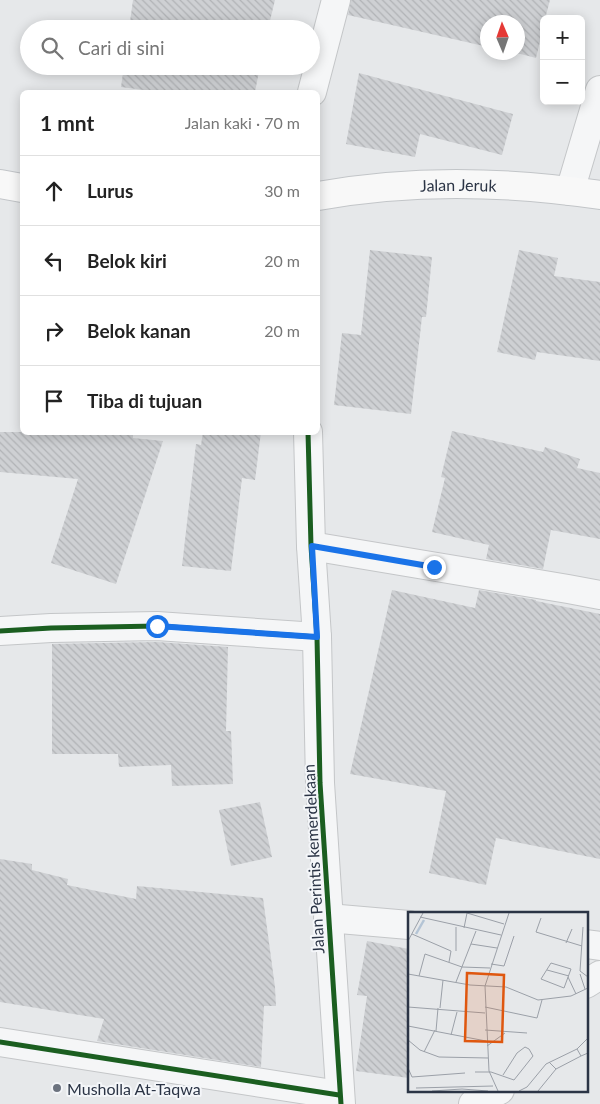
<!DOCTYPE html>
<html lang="id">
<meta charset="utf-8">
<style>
:root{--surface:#fff;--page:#f2f2f2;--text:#222;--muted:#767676;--line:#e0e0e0}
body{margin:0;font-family:Lato,sans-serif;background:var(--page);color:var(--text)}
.controls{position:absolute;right:15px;top:15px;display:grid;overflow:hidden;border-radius:8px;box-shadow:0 2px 12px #0003}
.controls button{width:45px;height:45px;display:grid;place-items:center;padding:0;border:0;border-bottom:1px solid var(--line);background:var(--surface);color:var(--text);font:25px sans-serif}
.compass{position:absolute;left:480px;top:15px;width:45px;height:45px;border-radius:50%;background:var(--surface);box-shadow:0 2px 12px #0003;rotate:358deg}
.stop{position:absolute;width:15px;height:15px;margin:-11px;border:4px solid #1a73e8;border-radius:50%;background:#fff}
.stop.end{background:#1a73e8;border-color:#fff;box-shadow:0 1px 5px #0008}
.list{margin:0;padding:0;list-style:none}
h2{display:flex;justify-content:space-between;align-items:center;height:65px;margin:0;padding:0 20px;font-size:21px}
h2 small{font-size:16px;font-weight:400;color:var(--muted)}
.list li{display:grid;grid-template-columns:32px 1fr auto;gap:15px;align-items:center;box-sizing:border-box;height:70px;padding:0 20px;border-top:1px solid var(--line)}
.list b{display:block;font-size:19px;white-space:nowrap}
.list em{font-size:16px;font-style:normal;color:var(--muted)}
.icon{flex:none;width:28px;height:28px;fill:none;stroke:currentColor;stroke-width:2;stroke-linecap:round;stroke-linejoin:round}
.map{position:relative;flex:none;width:600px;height:1104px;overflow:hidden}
.search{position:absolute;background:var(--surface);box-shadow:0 2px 12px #0003;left:20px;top:20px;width:300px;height:55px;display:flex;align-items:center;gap:12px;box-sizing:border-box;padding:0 18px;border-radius:28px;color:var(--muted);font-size:19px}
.panel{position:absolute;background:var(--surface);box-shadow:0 2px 12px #0003;left:20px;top:90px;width:300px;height:345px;border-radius:8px}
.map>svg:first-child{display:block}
</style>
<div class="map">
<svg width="600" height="1104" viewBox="0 0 600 1104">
<defs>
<pattern id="building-back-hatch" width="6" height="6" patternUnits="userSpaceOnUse" patternTransform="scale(1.25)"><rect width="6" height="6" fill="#ced0d3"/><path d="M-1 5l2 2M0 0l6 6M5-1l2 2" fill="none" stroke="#b1b3b6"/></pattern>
</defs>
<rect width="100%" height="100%" fill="#e6e8ea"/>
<g fill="url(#building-back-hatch)">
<path d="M133 0H275L268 29H129Z"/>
<path d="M351 0H550L545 19H544V25L536 58 513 52H518V22H488V47L348 15Z"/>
<path d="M124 66H260L255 92H159L121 87Z"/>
<path d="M359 73 513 114 502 155 420 134 415 157 346 144Z"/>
<path d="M370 250 432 257 426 317H422L411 414 334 405 342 333 361 335Z"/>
<path d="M519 250 558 258 554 276 600 282V361L537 352 535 360 497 352Z"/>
<path d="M452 431 543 452 545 447 580 459 577 468 600 473V539L551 530 543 569 486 559 489 545 432 532 445 478 441 477Z"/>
<path d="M0 432H133V438L163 441 116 584 51 563 78 479 0 472Z"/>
<path d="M203 432H261L255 480 242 478 231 571 182 566 196 444 201 445Z"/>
<path d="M392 590 475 608 479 590 536 600V601L600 614V859L496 838 486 885 429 873 446 791 350 774Z"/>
<path d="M157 642 228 647 226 731H231L233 784 172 786 171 765 119 767 118 754H52V644Z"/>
<path d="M260 802 272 857 231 866 219 810Z"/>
<path d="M0 859 32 864V870L68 879 67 885 136 899 137 886 263 898 275 987 276 1006H264L261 1067 97 1041 104 1019 0 1002Z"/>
<path d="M367 941 409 949V1078L356 1071 367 996 357 995Z"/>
</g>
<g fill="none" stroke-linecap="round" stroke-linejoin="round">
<defs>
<g id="minor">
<path d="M312 92 336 0"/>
<path d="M570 191 600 90"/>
<path d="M308 432 311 546 317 637 320 783 341 1104"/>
<path d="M311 546 568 589 600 595"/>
<path d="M0 631 51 628 157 626 317 637"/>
<path d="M328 918 409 925"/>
<path d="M586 944 600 946"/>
<path d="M586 984 600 975"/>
<path d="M0 1042 339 1095"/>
<path d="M473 1104 500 1090"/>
</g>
<g id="major">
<path d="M0 184 22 188"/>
<path id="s1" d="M318 196C411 179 506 181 600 195"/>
</g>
</defs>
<use href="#minor" stroke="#c4c6c8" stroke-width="30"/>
<use href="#major" stroke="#c2c5c8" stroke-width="30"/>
<use href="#minor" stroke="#f5f6f7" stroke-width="28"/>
<use href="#major" stroke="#f8f8f8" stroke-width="28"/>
<defs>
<g id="cycleway">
<path d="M308 432 311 546 317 637 320 783 341 1104"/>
<path d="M0 631 51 628 157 626 317 637"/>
<path d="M0 1042 339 1095"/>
</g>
</defs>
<use href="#cycleway" stroke="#f4f6f9" stroke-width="8"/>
<use href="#cycleway" stroke="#1b5e20" stroke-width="5"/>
</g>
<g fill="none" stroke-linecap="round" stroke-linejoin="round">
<path stroke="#1a73e8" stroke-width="6" d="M157 626 317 637 312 546 434 567"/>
</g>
<circle fill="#6c737f" stroke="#f4f6f9" stroke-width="2" cx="57" cy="1088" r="5"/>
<g text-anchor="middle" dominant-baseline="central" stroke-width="4" stroke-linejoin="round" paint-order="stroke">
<g font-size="16" fill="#2b3445" stroke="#f4f6f9">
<text stroke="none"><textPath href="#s1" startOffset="141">Jalan Jeruk</textPath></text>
<text transform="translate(313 859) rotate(-93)">Jalan Perintis kemerdekaan</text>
</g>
<g font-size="16" fill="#2b3445" stroke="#f4f6f9" text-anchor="start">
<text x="67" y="1088">Musholla At-Taqwa</text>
</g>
</g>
<g transform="translate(408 912)">
<rect width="180" height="180" fill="#e6e8ea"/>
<path fill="none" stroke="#b4c4d5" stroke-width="2.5" d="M8 22 16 8"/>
<path fill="none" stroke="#9ba0a8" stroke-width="1" d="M12 5 93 23M133 6 128 20 174 34M48 15V39M175 15 172 59 180 65M56 16 59 1 96 12M4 22 43 39 41 50M0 29 15 1M158 31 164 17M63 32 89 36M143 51 163 57 156 76 133 67ZM83 52 96 54 106 24M139 58 161 64M0 62 62 73 98 75 130 88 163 84 180 76M172 62 177 77M11 64 17 42 54 55 82 56M160 65 168 82M48 70 68 19M0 95 77 101M77 95 129 106 134 88M32 96 35 68M0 114 78 129M77 118 119 121M28 119 30 96M43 123 49 100M0 128 12 138 31 145 80 146M79 134 97 121M169 137 173 144 180 141M16 140 27 118M0 156 4 165 57 161M148 157 173 144M67 160H83L106 168 125 144 121 137 117 135 109 141 95 163M8 176 85 174M24 179 54 177 80 179M90 179 81 159 77 74 101 1M111 179 119 175 138 152 169 137 180 126M130 179 148 157 141 150"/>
<path fill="#df570f" fill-opacity="0.15" stroke="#df570f" stroke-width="2.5" d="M59 61 96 63 94 130 57 129Z"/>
<rect width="180" height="180" fill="none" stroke="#2b3445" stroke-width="2.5"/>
</g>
</svg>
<div class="controls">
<button>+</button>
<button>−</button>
</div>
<svg class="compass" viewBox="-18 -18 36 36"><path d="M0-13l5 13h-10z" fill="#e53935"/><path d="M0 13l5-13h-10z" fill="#767676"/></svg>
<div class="stop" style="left:157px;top:626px"></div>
<div class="stop end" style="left:434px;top:567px"></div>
<div class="search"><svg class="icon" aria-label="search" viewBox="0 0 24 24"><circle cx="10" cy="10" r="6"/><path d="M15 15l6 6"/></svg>Cari di sini</div>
<section class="panel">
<h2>1 mnt<small>Jalan kaki · 70 m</small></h2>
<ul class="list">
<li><svg class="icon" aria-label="ahead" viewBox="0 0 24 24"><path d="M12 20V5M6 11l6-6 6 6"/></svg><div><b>Lurus</b></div><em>30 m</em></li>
<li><svg class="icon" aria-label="left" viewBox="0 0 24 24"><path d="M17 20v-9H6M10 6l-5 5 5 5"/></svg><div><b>Belok kiri</b></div><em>20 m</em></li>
<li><svg class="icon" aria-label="right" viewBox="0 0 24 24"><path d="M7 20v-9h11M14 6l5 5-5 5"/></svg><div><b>Belok kanan</b></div><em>20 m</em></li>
<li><svg class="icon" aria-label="arrive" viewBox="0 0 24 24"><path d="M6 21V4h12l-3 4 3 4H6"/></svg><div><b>Tiba di tujuan</b></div></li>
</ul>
</section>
</div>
